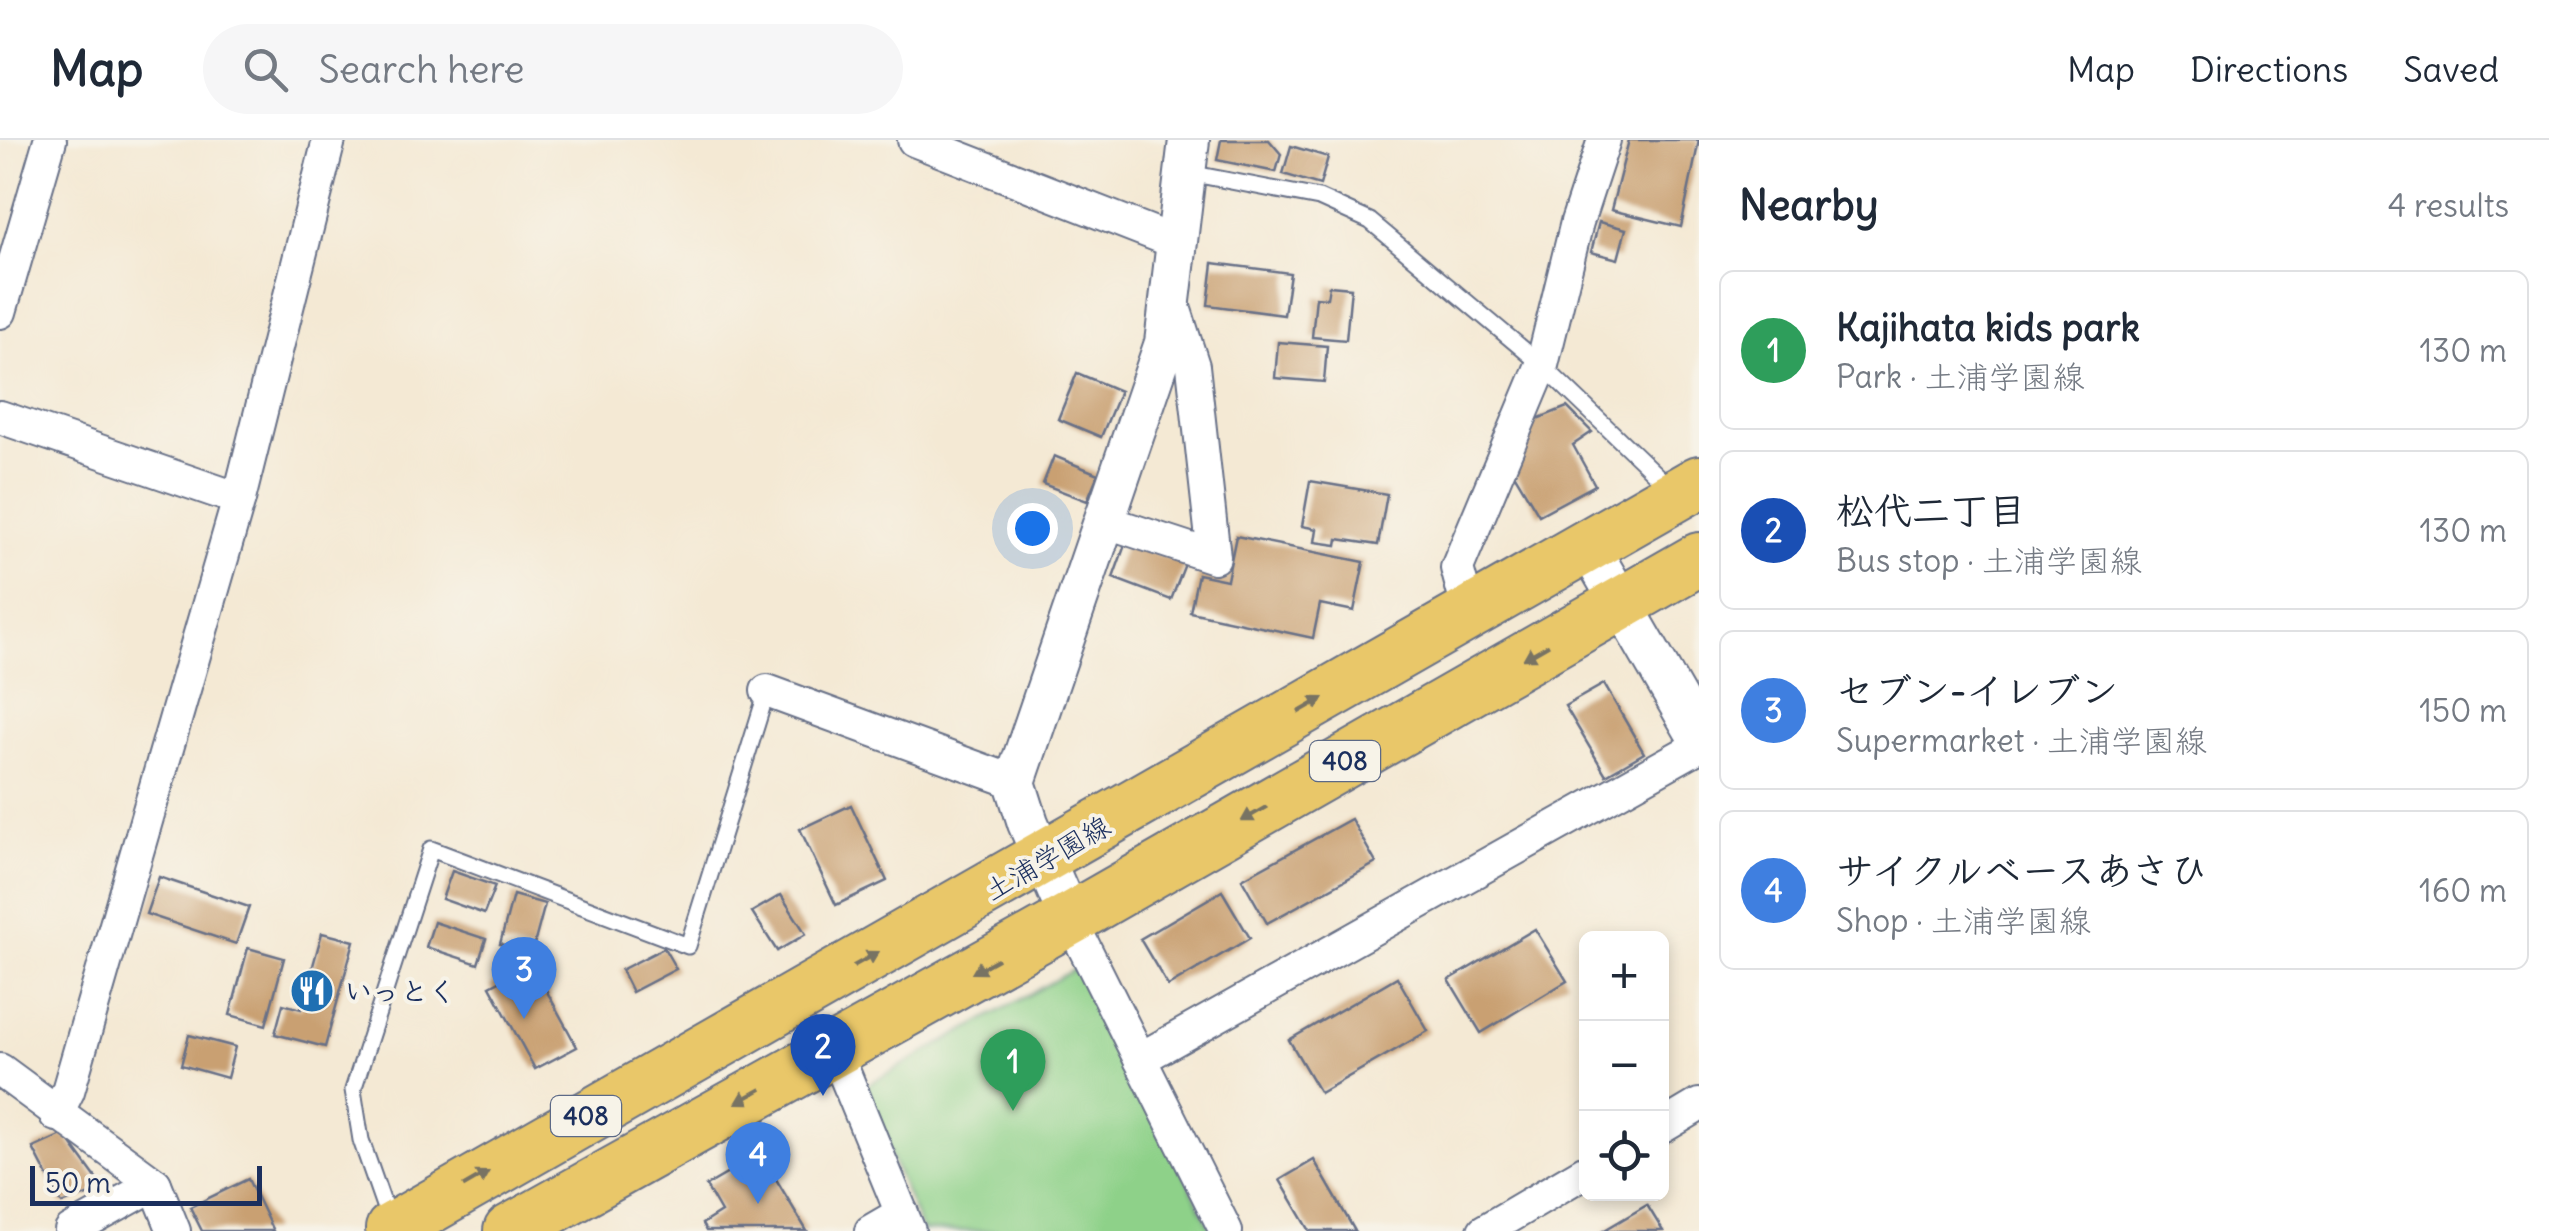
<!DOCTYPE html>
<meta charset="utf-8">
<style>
:root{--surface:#fff;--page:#f6f6f7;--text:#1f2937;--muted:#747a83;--line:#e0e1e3;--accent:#1f6fb2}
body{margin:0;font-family:Delius,"Klee One",sans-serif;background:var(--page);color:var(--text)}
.controls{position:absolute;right:30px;bottom:30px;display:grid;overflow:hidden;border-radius:15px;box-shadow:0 5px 15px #0003}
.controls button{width:90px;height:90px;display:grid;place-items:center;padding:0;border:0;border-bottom:2px solid var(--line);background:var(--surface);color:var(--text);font:50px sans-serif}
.scale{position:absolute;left:30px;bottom:25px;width:232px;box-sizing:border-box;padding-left:10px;border:5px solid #1b2f5e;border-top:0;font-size:28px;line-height:35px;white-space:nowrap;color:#1b2f5e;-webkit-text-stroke:8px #f7f3e8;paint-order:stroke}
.you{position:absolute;left:1032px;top:388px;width:35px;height:35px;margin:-25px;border:8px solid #fff;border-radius:50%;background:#1a73e8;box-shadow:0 0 0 15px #1a73e833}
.badge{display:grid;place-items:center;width:65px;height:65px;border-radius:50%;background:var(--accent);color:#fff;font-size:32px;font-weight:700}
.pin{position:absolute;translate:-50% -82px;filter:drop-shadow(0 2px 5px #0008)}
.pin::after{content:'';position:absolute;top:52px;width:35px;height:30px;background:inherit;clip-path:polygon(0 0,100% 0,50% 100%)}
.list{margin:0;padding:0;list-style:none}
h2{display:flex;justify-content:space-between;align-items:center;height:130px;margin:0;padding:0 40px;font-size:42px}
h2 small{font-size:32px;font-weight:400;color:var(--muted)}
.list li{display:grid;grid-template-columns:65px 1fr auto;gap:30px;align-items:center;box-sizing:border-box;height:160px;margin:0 20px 20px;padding:0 20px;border:2px solid var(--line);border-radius:15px}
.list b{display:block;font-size:38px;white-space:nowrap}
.list p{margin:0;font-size:32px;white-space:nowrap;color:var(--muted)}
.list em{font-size:32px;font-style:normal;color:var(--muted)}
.icon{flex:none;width:55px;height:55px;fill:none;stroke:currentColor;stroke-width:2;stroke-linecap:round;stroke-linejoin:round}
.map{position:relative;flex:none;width:1699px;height:1091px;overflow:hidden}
header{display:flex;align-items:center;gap:60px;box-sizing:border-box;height:140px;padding:0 50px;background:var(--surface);border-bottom:2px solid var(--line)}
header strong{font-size:48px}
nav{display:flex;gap:55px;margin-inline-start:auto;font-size:35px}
.search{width:700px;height:90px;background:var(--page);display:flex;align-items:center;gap:25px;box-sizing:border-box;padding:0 35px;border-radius:55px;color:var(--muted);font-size:38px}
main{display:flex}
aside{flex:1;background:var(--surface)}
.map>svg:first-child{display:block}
</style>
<header>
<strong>Map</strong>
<div class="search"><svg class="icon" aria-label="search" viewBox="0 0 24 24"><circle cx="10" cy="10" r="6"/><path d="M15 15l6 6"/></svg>Search here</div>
<nav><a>Map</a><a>Directions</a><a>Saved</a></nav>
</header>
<main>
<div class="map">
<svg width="1699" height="1091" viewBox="0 0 1699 1091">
<rect width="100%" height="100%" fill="#f7f3e8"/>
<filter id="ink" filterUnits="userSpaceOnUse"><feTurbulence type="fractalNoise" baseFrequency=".01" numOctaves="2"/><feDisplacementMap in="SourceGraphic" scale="20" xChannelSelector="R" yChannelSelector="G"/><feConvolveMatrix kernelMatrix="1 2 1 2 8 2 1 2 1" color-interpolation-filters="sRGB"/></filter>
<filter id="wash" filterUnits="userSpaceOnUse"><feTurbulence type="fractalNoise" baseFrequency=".0048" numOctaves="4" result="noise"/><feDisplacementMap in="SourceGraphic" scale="40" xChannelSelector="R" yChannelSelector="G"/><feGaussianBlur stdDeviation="2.25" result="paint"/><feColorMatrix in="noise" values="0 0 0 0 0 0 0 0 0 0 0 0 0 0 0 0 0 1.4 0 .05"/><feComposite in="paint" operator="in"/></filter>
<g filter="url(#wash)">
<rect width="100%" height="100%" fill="#f4e9d4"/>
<path fill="#8ed189" stroke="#548074" stroke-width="2.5" d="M1082 825 1212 1091H922L862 948Z"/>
<g id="blocks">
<g fill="#c9a072">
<path d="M1221 0H1269L1281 14 1276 32 1217 20Z"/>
<path d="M1629 0H1699L1681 87 1611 70Z"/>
<path d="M1291 6 1328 17 1320 45 1283 34Z"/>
<path d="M1599 82 1626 89 1618 119 1591 112Z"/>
<path d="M1213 123 1290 133 1284 175 1208 165Z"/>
<path d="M1329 146 1351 148 1346 200 1312 197 1316 157 1327 158Z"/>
<path d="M1278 202 1327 206 1324 242 1275 238Z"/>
<path d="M1077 233 1120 251 1101 297 1058 279Z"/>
<path d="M1567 267 1592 292 1573 305 1595 345 1539 375 1509 325 1527 283Z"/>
<path d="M1054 316 1098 334 1087 361 1043 344Z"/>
<path d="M1310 341 1387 354 1378 405 1338 399 1337 405 1315 402 1317 389 1302 386Z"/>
<path d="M1236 396 1364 422 1354 471 1320 464 1313 498 1190 472 1198 434 1227 440Z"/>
<path d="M1126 402 1185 424 1171 460 1113 438Z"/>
<path d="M1604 544 1644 613 1606 635 1565 566Z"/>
<path d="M851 665 887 741 836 765 800 689Z"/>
<path d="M1351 679 1376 723 1267 783 1242 739Z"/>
<path d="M452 731 495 746 484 774 442 759Z"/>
<path d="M159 737 249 767 236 804 146 774Z"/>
<path d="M1222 751 1250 798 1168 846 1140 799Z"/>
<path d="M513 755 545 764 532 812 500 804Z"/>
<path d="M781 755 806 794 777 811 752 772Z"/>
<path d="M434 782 486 799 478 824 426 807Z"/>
<path d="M1535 789 1567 841 1481 893 1449 840Z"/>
<path d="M322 793 354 801 325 907 275 894 283 864 301 869Z"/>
<path d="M248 808 284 818 266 885 230 875Z"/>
<path d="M664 808 676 829 632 852 621 830Z"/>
<path d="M532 824 577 907 535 929 490 846Z"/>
<path d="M1397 837 1428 891 1320 953 1289 900Z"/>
<path d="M189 895 235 907 227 938 181 925Z"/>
<path d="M64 994 104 1049 62 1064 33 1008Z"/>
<path d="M761 1014 807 1091H706L702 1084 721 1072 706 1046Z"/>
<path d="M1314 1020 1355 1091H1310L1280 1040Z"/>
<path d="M248 1039 273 1091H202L190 1067Z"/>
<path d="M1647 1065 1663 1091H1603Z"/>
</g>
</g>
</g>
<g filter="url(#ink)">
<use href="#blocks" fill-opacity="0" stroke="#677087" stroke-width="2.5"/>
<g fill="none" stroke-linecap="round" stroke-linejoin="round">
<defs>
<g id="service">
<path d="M1189 33 1319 58 1370 81 1542 225 1671 349"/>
<path d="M389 1080 361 1000 353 950 431 709 688 806 767 551"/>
</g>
<g id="minor">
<path d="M914 0 1175 102"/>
<path d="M0 172 50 0"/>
<path d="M0 277 239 359"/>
<path d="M1104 381 1214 417 1193 226 1172 161"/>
<path d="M1469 473 1457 428 1542 225 1577 82 1604 0"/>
<path d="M767 551 1015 642"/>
<path d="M1070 779 1226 1091"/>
<path d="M834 908 909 1091"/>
<path d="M1140 919 1699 606"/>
<path d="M0 930 155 1044 174 1091"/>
<path d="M56 975 68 951 239 359 329 0"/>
<path d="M1662 987 1699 965"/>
<path d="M71 1091 155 1044"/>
<path d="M871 1091 902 1073"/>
<path d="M1484 1091 1586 1031"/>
</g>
<g id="tertiary">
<path d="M1588 406 1699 598"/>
<path d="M1070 779 1028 683 1015 642 1165 203 1189 0"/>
</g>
<g id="trunk">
<path d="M392 1089 1699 342"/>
<path d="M510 1091 1070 779 1699 419"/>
</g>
</defs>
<use href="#service" stroke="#677087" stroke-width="19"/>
<use href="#minor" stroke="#677087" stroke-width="36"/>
<use href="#tertiary" stroke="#677087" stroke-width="44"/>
<use href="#trunk" stroke="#677087" stroke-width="56"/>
<use href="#service" stroke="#fff" stroke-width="15"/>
<use href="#minor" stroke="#fff" stroke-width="32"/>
<use href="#tertiary" stroke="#fff" stroke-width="40"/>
<use href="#trunk" stroke="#e9c769" stroke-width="52"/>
</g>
<defs><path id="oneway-solid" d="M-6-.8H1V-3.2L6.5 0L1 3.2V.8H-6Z" transform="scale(2.5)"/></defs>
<g fill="#787363">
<use href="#oneway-solid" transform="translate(1536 512) rotate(150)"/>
<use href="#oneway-solid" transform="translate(1311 565) rotate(-30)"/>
<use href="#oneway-solid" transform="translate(1254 674) rotate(150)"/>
<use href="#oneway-solid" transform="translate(866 819) rotate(-29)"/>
<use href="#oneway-solid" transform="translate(985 826) rotate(151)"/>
<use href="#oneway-solid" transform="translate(749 956) rotate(151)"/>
<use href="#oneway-solid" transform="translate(476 1039) rotate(-30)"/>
</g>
</g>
<defs>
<symbol id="restaurant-disc" viewBox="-11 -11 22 22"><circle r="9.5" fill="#1f6fb2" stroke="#f7f3e8"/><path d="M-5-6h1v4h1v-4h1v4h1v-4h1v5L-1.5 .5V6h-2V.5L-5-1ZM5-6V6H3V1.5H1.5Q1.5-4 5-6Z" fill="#fff"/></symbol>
</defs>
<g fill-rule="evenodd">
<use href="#restaurant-disc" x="287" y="826" width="50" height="50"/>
</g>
<g text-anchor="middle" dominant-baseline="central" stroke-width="8" stroke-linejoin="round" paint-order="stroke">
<g fill="#f7f3e8" stroke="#5d6a87" stroke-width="2.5">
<rect x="1310" y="601" width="70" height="40" rx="8"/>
<rect x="551" y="956" width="70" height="40" rx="8"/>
</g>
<g font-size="25" font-weight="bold" fill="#1b2f5e">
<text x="1345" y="621">408</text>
<text x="586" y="976">408</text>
</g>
<g font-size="28" fill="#1b2f5e" stroke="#f7f3e8">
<text transform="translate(1047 718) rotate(-30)">土浦学園線</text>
</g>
<g font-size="28" font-weight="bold" fill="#1b2f5e" stroke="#f7f3e8" text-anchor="start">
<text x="344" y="851">いっとく</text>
</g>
</g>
</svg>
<div class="controls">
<button>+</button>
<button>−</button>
<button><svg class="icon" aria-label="locate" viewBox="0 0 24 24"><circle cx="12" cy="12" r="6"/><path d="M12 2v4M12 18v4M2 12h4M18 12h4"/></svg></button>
</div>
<div class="scale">50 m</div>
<div class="you"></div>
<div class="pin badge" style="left:1013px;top:971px;background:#2e9e5b">1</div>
<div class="pin badge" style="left:823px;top:956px;background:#1a4fb4">2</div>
<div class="pin badge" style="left:524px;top:879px;background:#3f7fe0">3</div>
<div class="pin badge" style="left:758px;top:1064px;background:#3f7fe0">4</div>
</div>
<aside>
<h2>Nearby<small>4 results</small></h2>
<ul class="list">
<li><span class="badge" style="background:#2e9e5b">1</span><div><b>Kajihata kids park</b><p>Park · 土浦学園線</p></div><em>130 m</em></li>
<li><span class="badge" style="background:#1a4fb4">2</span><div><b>松代二丁目</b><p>Bus stop · 土浦学園線</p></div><em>130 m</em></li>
<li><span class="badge" style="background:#3f7fe0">3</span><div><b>セブン-イレブン</b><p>Supermarket · 土浦学園線</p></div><em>150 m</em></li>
<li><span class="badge" style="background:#3f7fe0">4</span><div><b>サイクルベースあさひ</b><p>Shop · 土浦学園線</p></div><em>160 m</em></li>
</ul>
</aside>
</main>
